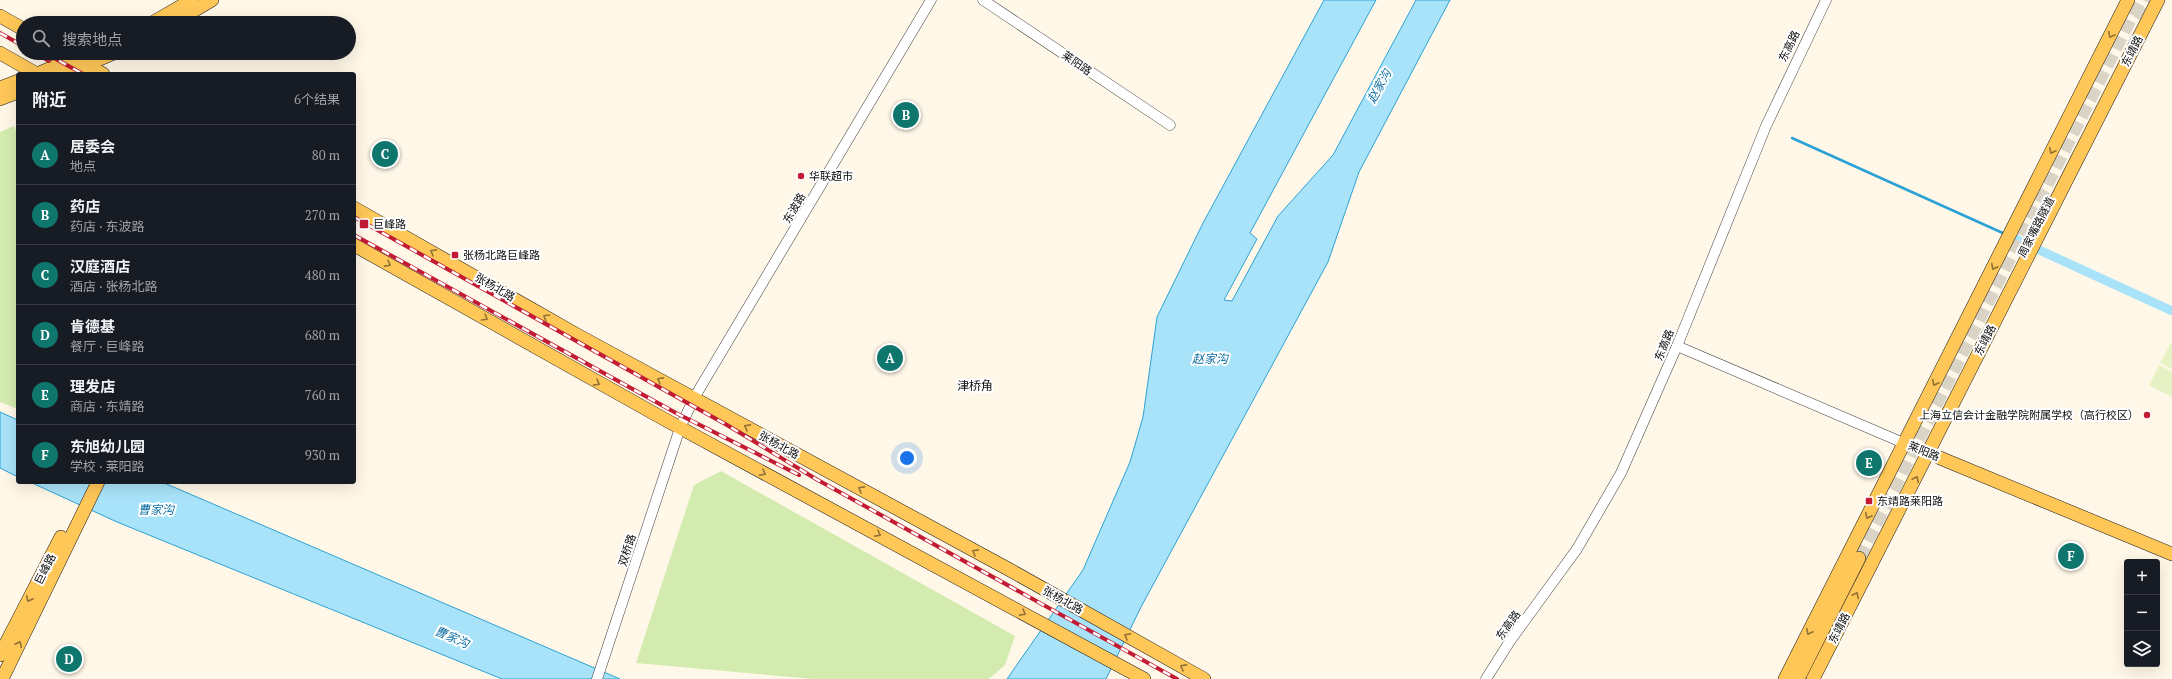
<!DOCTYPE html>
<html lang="zh">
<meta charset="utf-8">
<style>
:root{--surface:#171b24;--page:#242831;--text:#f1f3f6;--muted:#9ea1a6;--line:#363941;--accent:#0f766e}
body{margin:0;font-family:"PT Serif","Noto Sans SC",serif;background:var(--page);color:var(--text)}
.controls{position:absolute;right:12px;bottom:12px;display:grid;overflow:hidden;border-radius:4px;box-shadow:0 4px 16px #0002}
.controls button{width:36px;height:36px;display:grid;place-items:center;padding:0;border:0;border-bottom:1px solid var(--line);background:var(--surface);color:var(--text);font:20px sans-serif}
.you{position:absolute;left:907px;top:458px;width:14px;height:14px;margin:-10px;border:3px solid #fff;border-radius:50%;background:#1a73e8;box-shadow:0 0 0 6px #1a73e833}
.badge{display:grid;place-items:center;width:26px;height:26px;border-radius:50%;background:var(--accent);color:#fff;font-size:13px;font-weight:700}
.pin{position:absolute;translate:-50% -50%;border:2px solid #fff;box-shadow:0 1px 4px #0006}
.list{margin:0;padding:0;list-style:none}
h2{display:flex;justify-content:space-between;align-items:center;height:52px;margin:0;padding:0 16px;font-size:17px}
h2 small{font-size:13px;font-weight:400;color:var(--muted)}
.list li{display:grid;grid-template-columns:26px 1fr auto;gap:12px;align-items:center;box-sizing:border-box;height:60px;padding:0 16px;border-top:1px solid var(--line)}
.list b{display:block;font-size:15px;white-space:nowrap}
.list p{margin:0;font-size:13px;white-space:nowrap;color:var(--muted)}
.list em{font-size:13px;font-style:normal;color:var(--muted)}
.icon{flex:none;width:22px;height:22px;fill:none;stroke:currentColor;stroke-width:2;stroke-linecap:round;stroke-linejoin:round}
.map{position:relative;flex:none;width:2172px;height:679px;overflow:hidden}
.search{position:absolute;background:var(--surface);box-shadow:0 4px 16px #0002;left:16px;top:16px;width:340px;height:44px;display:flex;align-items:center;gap:10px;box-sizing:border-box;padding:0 14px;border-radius:22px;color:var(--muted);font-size:15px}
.panel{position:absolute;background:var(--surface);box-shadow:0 4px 16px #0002;left:16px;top:72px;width:340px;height:412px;border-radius:4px}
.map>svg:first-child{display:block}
</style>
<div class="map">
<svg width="2172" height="679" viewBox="0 0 2172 679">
<rect width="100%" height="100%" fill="#fff8e8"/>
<g fill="#d4ebb0">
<path d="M14 126 18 136V409L0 402V132Z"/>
<path d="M721 471 1015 636 1005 665 989 679H813L636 663 694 485Z"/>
</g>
<g fill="#e6f2c3">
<path d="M2170 344H2172V369L2160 363Z"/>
<path d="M2159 365 2172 372V397L2149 385Z"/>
</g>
<g fill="#a9e3fa" stroke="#2ca1d5">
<path d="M1324 0H1376L1250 233 1257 239 1224 300 1232 301 1278 216 1333 155 1416 0H1450L1359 172 1328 262 1141 607 1106 679H1007L1083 570 1130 462 1143 417 1157 317 1203 223Z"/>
<path d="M0 412 18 420V477L0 468Z"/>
<path d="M30 482H162L620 679H502L117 522Z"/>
</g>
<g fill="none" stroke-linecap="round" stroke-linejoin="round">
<path stroke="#2ca1d5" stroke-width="2.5" d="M1792 138 2005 234"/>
<g stroke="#a9e3fa" stroke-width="9">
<path d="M2014 238 2028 245"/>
<path d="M2037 249 2172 311"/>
</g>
<g stroke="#dad4c7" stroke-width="13" stroke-dasharray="13 6" stroke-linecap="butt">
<path d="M2140 20 2150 0"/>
<path d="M1859 558 2140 0"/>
</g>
<defs>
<g id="minor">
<path d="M983 0 1170 125"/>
<path d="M1677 346 1934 456"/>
<path d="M597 679 680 428 694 398 931 0"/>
<path d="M1486 679 1510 641 1577 549 1621 473 1677 346 1766 126 1826 0"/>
</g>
<g id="major">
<path d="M0 16 23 29"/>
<path d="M152 23 192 0"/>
<path d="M173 23 212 0"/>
<path d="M0 53 37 74"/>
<path d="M81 62 103 74"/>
<path d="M37 74 87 53"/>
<path d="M64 74 114 53"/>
<path d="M0 88 18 81"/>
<path d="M0 99 18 92"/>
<path d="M354 208 579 336 1010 570 1204 679"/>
<path d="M354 245 664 419 1144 679"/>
<path d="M1940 458 2172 554"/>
<path d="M0 655 61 537"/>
<path d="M2 679 98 482"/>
<path d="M1785 679 2128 0"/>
<path d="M1798 679 1859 558"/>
<path d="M1813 679 2158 0"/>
</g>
</defs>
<use href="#minor" stroke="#3e3e3e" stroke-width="11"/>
<use href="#major" stroke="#1c1c1c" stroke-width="14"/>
<use href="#minor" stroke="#fff" stroke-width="10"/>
<use href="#major" stroke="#ffc758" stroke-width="13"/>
<defs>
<g id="rail">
<path d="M0 33 23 46"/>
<path d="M35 53 49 61"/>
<path d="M45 53 83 74"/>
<path d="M354 217 727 425 816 479 1177 679"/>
<path d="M354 235 676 413 799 475"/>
</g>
</defs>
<use href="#rail" stroke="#c21b33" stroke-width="4"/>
<use href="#rail" stroke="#fff" stroke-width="2.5" stroke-dasharray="8" stroke-linecap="butt"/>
</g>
<defs><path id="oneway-chevron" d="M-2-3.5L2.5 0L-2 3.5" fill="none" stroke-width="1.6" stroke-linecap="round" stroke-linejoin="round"/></defs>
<g stroke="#917235">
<use href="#oneway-chevron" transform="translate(2111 35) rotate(117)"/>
<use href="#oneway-chevron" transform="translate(2052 151) rotate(117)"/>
<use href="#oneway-chevron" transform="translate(433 252) rotate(-151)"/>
<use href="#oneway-chevron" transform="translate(388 264) rotate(29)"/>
<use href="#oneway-chevron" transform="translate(1994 267) rotate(117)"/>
<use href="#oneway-chevron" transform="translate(546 317) rotate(-150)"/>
<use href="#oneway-chevron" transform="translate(485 318) rotate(30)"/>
<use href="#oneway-chevron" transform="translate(660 380) rotate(-151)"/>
<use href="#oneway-chevron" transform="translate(597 383) rotate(29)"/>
<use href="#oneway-chevron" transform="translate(1935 383) rotate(117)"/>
<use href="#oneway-chevron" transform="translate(747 427) rotate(-151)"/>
<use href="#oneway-chevron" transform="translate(763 473) rotate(28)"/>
<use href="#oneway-chevron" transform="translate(1916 479) rotate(-63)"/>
<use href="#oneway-chevron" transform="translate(861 489) rotate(-151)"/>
<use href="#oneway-chevron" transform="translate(1868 516) rotate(117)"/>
<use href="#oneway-chevron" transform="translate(878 534) rotate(28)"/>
<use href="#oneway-chevron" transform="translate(975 552) rotate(-151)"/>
<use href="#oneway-chevron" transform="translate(1856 595) rotate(-63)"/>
<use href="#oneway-chevron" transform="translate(29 599) rotate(117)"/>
<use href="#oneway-chevron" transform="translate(1023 613) rotate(29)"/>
<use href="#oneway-chevron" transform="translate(1809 632) rotate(117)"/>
<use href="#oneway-chevron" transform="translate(1127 636) rotate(-151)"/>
<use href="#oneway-chevron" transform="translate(19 644) rotate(-64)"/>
<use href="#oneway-chevron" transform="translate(1183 667) rotate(-151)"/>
</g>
<g fill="#c21b33" stroke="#fff" stroke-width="1.5">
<circle cx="801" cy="176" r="4"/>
<rect x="359" y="219" width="10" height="10" rx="2"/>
<rect x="451" y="251" width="8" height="8" rx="2"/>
<circle cx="2147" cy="415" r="4"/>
<rect x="1865" y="497" width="8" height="8" rx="2"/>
</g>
<g text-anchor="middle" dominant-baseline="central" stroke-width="4" stroke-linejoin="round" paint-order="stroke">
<g font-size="11" fill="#0b0b0b" stroke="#fff">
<text transform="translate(1789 46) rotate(-64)">东高路</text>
<text transform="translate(2132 51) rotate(-63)">东靖路</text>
<text transform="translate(1077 63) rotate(34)">莱阳路</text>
<text transform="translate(794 208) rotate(-60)">东波路</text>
<text transform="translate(2036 227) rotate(-63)">周家嘴路隧道</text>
<text transform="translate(495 287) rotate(30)">张杨北路</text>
<text transform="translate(1985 340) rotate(-63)">东靖路</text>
<text transform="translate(1664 345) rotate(-68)">东高路</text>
<text transform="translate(779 445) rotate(29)">张杨北路</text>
<text transform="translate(1924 451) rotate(22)">莱阳路</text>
<text transform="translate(627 550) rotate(-72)">双桥路</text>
<text transform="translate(45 569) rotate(-63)">巨峰路</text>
<text transform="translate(1063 600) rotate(29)">张杨北路</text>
<text transform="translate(1508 625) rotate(-54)">东高路</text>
<text transform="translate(1839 628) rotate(-63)">东靖路</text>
</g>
<g font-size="11" fill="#0b0b0b" stroke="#fff" text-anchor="start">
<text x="809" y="176">华联超市</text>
<text x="373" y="224">巨峰路</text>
<text x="463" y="255">张杨北路巨峰路</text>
<text x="2139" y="415" text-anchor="end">上海立信会计金融学院附属学校（高行校区）</text>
<text x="1877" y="501">东靖路莱阳路</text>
</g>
<g font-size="12" font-style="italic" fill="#0e6fa2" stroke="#fff">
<text transform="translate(1379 86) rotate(-61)">赵家沟</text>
<text x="1210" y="358">赵家沟</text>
<text x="156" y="509">曹家沟</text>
<text transform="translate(452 637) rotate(23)">曹家沟</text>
</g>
<g font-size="12" fill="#0b0b0b" stroke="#fff">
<text x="975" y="385">津桥角</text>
</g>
</g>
</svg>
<div class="controls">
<button>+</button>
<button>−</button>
<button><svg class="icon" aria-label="layers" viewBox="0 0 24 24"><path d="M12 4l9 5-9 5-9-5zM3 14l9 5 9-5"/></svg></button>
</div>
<div class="you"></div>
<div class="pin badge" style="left:890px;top:358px">A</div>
<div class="pin badge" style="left:906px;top:115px">B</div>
<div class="pin badge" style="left:385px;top:154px">C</div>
<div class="pin badge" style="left:69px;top:659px">D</div>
<div class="pin badge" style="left:1869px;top:463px">E</div>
<div class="pin badge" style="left:2071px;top:556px">F</div>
<div class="search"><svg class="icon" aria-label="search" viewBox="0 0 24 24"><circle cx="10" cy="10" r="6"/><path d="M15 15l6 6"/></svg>搜索地点</div>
<section class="panel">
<h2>附近<small>6个结果</small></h2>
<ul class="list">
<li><span class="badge">A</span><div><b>居委会</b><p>地点</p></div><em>80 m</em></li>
<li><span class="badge">B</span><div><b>药店</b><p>药店 · 东波路</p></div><em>270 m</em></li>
<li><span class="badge">C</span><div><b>汉庭酒店</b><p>酒店 · 张杨北路</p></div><em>480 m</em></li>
<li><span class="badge">D</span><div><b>肯德基</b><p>餐厅 · 巨峰路</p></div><em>680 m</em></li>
<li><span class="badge">E</span><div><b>理发店</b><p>商店 · 东靖路</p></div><em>760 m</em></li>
<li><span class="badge">F</span><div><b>东旭幼儿园</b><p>学校 · 莱阳路</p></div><em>930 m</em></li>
</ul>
</section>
</div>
